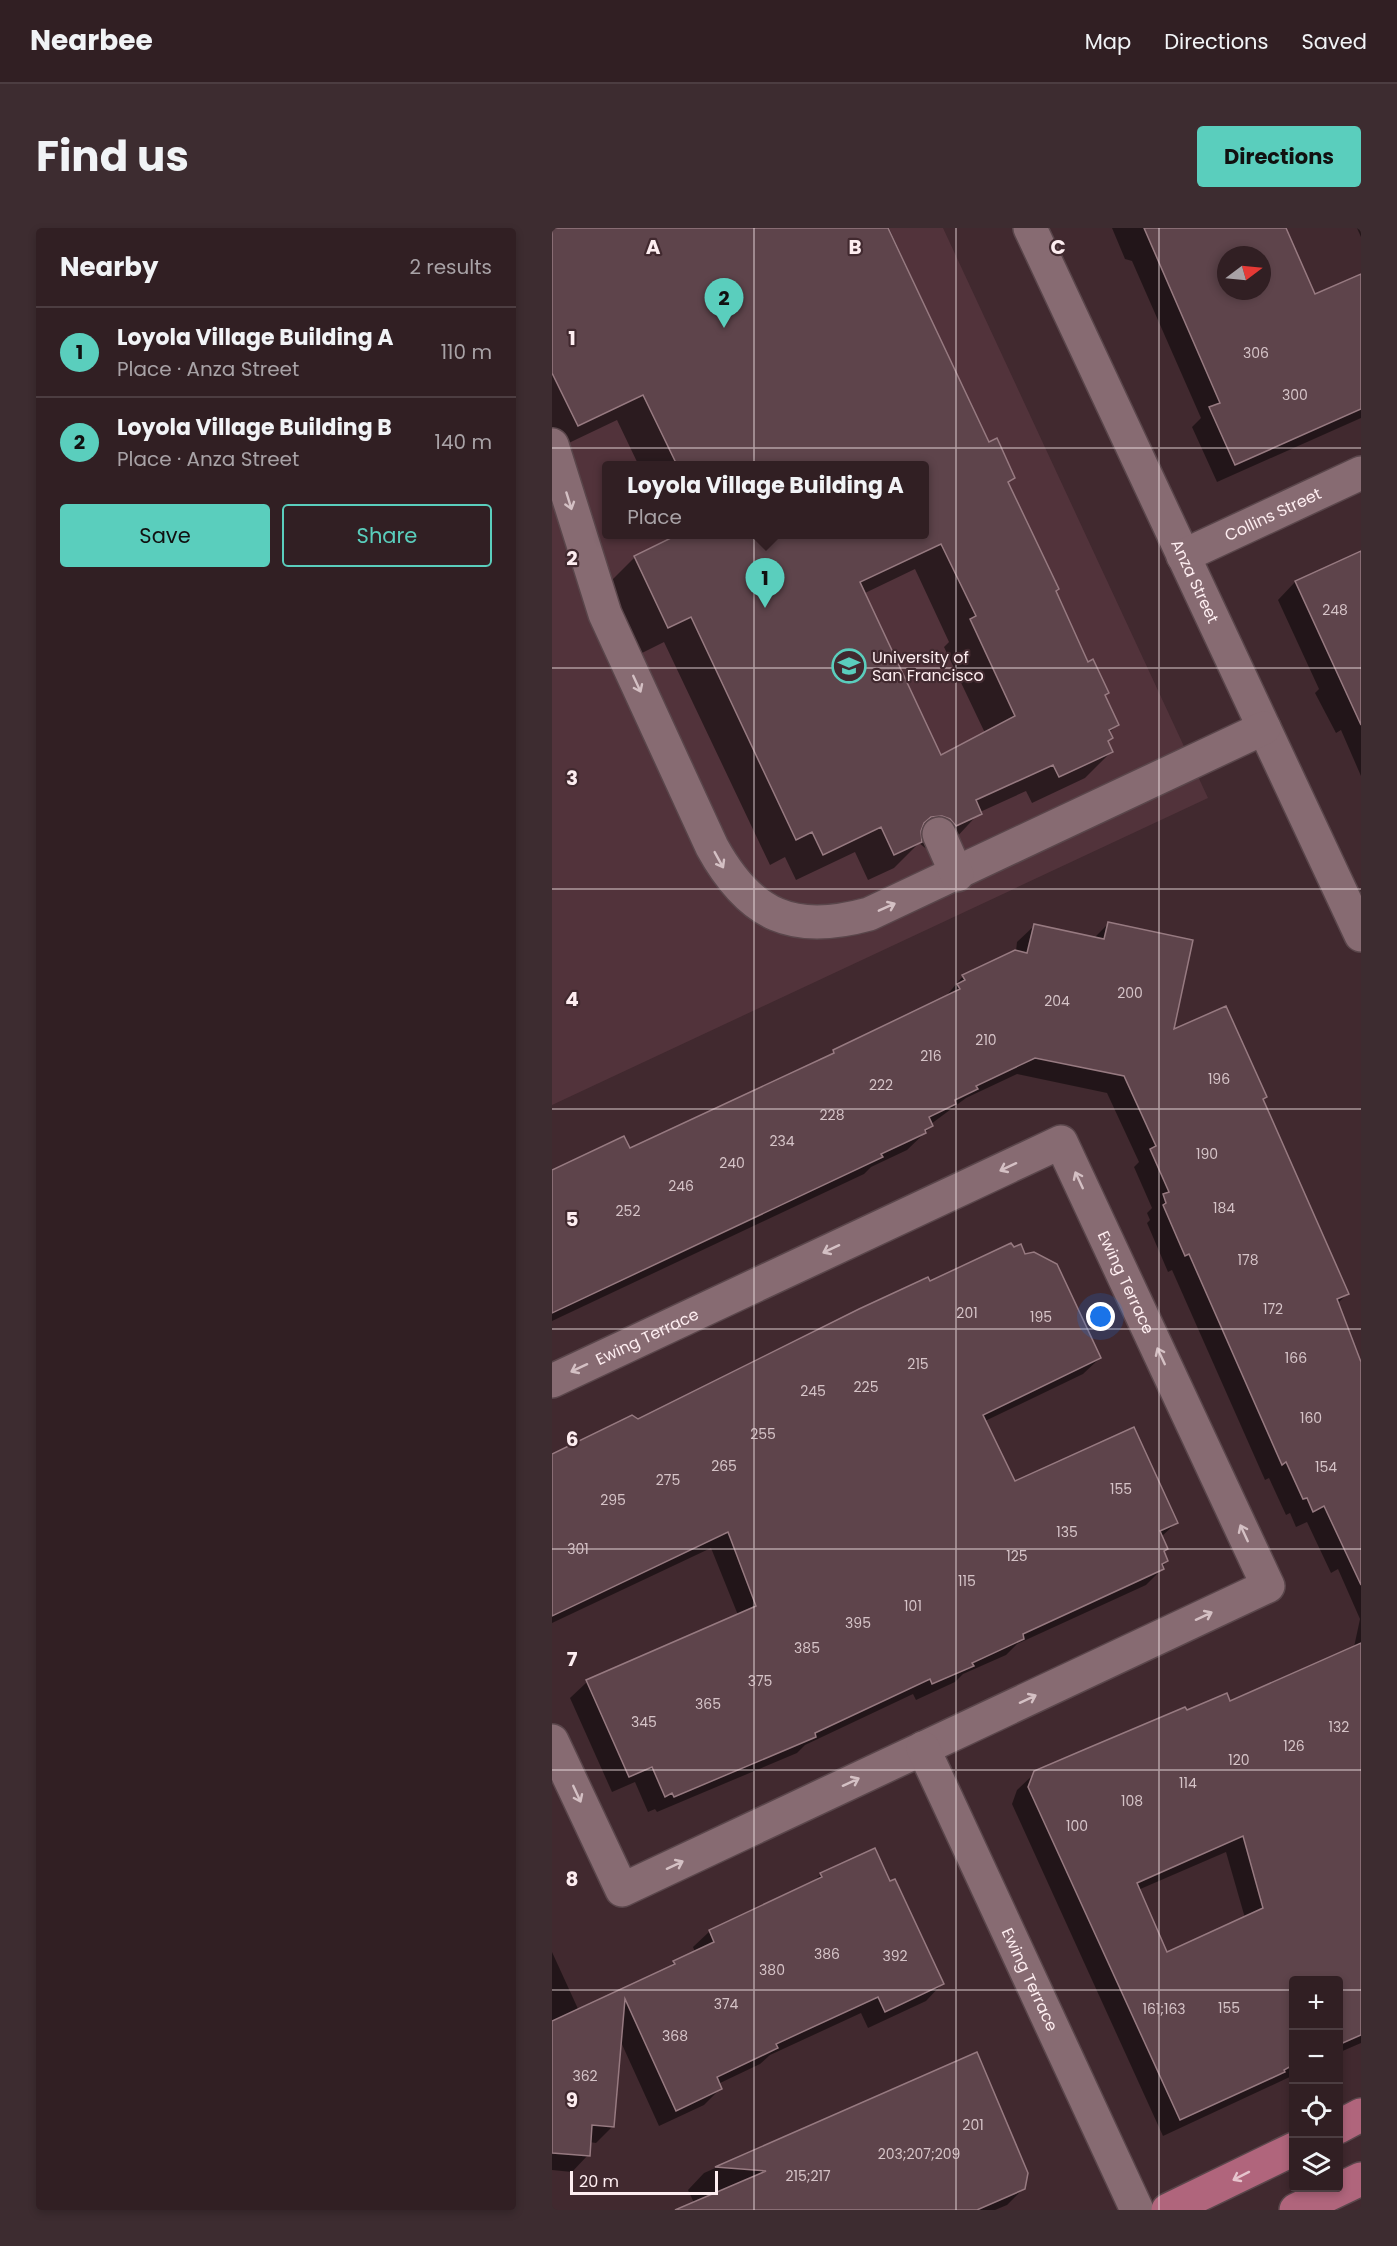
<!DOCTYPE html>
<meta charset="utf-8">
<style>
:root{--surface:#311f23;--page:#3d2c30;--text:#f1f3f6;--muted:#a8a2a6;--line:#4c3d41;--accent:#5acebd}
body{margin:0;font-family:Poppins,sans-serif;background:var(--page);color:var(--text)}
.controls{position:absolute;right:18px;bottom:18px;display:grid;overflow:hidden;border-radius:6px;box-shadow:0 3px 9px #0003}
.controls button{width:54px;height:54px;display:grid;place-items:center;padding:0;border:0;border-bottom:2px solid var(--line);background:var(--surface);color:var(--text);font:30px sans-serif}
.compass{position:absolute;left:665px;top:18px;width:54px;height:54px;border-radius:50%;background:var(--surface);box-shadow:0 3px 9px #0003;rotate:74deg}
.scale{position:absolute;left:18px;bottom:15px;width:148px;box-sizing:border-box;padding-left:6px;border:3px solid #fdedf0;border-top:0;font-size:16px;line-height:21px;white-space:nowrap;color:#fdedf0;-webkit-text-stroke:4px #41292f;paint-order:stroke}
.you{position:absolute;left:549px;top:1089px;width:21px;height:21px;margin:-15px;border:4px solid #fff;border-radius:50%;background:#1a73e8;box-shadow:0 0 0 9px #1a73e833}
.badge{display:grid;place-items:center;width:39px;height:39px;border-radius:50%;background:var(--accent);color:#111;font-size:20px;font-weight:700}
.pin{position:absolute;translate:-50% -50px;filter:drop-shadow(0 2px 3px #0008)}
.pin::after{content:'';position:absolute;top:32px;width:21px;height:18px;background:inherit;clip-path:polygon(0 0,100% 0,50% 100%)}
.popup{position:absolute;left:50px;top:233px;width:327px;height:78px;box-sizing:border-box;display:grid;place-content:center;border-radius:6px;background:var(--surface);filter:drop-shadow(0 2px 4px #0005);font-size:20px;white-space:nowrap;color:var(--muted)}
.popup b{font-size:22px;color:var(--text)}
.popup::after{content:'';position:absolute;left:50%;top:100%;margin-left:-12px;border:12px solid transparent;border-top-color:var(--surface)}
.list{margin:0;padding:0;list-style:none}
h2{display:flex;justify-content:space-between;align-items:center;height:78px;margin:0;padding:0 24px;font-size:26px}
h2 small{font-size:20px;font-weight:400;color:var(--muted)}
.list li{display:grid;grid-template-columns:39px 1fr auto;gap:18px;align-items:center;box-sizing:border-box;height:90px;padding:0 24px;border-top:2px solid var(--line)}
.list b{display:block;font-size:22px;white-space:nowrap}
.list p{margin:0;font-size:20px;white-space:nowrap;color:var(--muted)}
.list em{font-size:20px;font-style:normal;color:var(--muted)}
.actions{display:flex;gap:12px;padding:18px 24px}
.actions a{flex:1;padding:14px 0;border:2px solid var(--accent);border-radius:6px;text-align:center;font-size:21px;color:var(--accent)}
.actions .main{background:var(--accent);color:#111}
.icon{flex:none;width:33px;height:33px;fill:none;stroke:currentColor;stroke-width:2;stroke-linecap:round;stroke-linejoin:round}
.map{position:relative;flex:none;width:809px;height:1982px;overflow:hidden;border-radius:6px}
header{display:flex;align-items:center;gap:36px;box-sizing:border-box;height:84px;padding:0 30px;background:var(--surface);border-bottom:2px solid var(--line)}
header strong{font-size:28px}
nav{display:flex;gap:33px;margin-inline-start:auto;font-size:21px}
.intro{display:flex;align-items:center;justify-content:space-between;box-sizing:border-box;height:144px;padding:0 36px}
h1{margin:0;font-size:42px}
.button{padding:15px 27px;border-radius:6px;background:var(--accent);color:#111;font-size:21px;font-weight:700}
main{display:flex;gap:36px;padding:0 36px}
aside{flex:1;background:var(--surface);border-radius:6px;box-shadow:0 3px 9px #0003}
.map>svg:first-child{display:block}
</style>
<header>
<strong>Nearbee</strong>
<nav><a>Map</a><a>Directions</a><a>Saved</a></nav>
</header>
<div class="intro"><h1>Find us</h1><a class="button">Directions</a></div>
<main>
<aside>
<h2>Nearby<small>2 results</small></h2>
<ul class="list">
<li><span class="badge">1</span><div><b>Loyola Village Building A</b><p>Place · Anza Street</p></div><em>110 m</em></li>
<li><span class="badge">2</span><div><b>Loyola Village Building B</b><p>Place · Anza Street</p></div><em>140 m</em></li>
</ul>
<div class="actions"><a class="main">Save</a><a>Share</a></div>
</aside>
<div class="map">
<svg width="809" height="1982" viewBox="0 0 809 1982">
<rect width="100%" height="100%" fill="#41292f"/>
<path fill="#52333b" fill-rule="evenodd" d="M0 0H391L656 570 0 877ZM54 238H372V306H54Z"/>
<g fill="#0007" fill-rule="evenodd">
<path d="M0 0H337L437 216 461 250 455 256 565 497 557 505 559 510 555 515 559 524 533 550 480 575 474 563 428 584 402 612 377 623 367 615 342 640 316 652 303 624 244 652 233 629 218 637 112 414 90 425 56 356 83 329 121 311 119 306H372V238H87L65 192 0 223ZM363 341 397 414 392 419 433 505 388 529 311 366Z"/>
<path d="M560 0H732L762 68 809 48V190L665 254 640 199 649 190 580 33 573 31ZM674 27H710V63H674Z"/>
<path d="M805 0H809V9Z"/>
<path d="M809 324V548L789 502 784 505 763 465 767 461 726 372 743 354Z"/>
<path d="M557 695 620 804 713 869 710 872 796 1065 785 1076 809 1138V1815L786 1825V1752H742V1847L611 1908 460 1576 465 1562 483 1545 634 1484 677 1475 802 1419 808 1391 786 1341 779 1345 755 1294 744 1299 738 1285 734 1287 717 1250 713 1252 620 1042 616 1044 595 995 598 992 595 985 600 980 582 939 587 934 555 865 465 846 414 870 379 896 380 898 355 922 319 939 312 946 0 1093V958L278 828 395 767 411 748 464 723 465 714 482 698 542 710ZM674 1624 693 1690 614 1726 586 1662Z"/>
<path d="M472 1028 548 1130 531 1146 433 1193 462 1255 624 1295 609 1309 614 1321 611 1324 614 1333 611 1340 594 1357 465 1416 454 1427 411 1446 403 1454 364 1472 361 1466 253 1517 245 1525 105 1584 103 1581 96 1584 83 1554 60 1564 18 1470 35 1454 186 1387 159 1320 0 1395V1231L378 1055Z"/>
<path d="M269 1646 338 1655 390 1756 374 1773 316 1800 309 1785 218 1827 208 1836 166 1856 168 1861 152 1877 107 1898 68 1812 61 1898 44 1915 37 1914 36 1927 20 1944 0 1942V1724L27 1783 114 1742 122 1734 143 1724 141 1719 158 1703 259 1656Z"/>
<path d="M424 1826 472 1960 455 1977 443 1982H127L142 1975 136 1962 152 1945Z"/>
</g>
<g fill="#5e444b" stroke="#977a81" stroke-width="1.5" fill-rule="evenodd">
<path d="M0 0H336L437 214 445 210 463 250 456 254 507 361 504 363 536 434 541 431 557 465 553 467 567 497 557 502 561 510 556 513 561 524 507 549 501 537 424 572 430 586 404 598 398 591 390 588 379 589 372 595 369 603 370 614 342 627 329 599 271 627 260 604 244 612 139 389 116 400 82 328 127 306H372V237H125L91 167 26 198 0 145ZM389 316 424 388 418 391 463 488 389 527 308 354Z"/>
<path d="M592 0H734L763 66 809 46V181L683 237 657 179 668 175ZM674 27H710V63H674Z"/>
<path d="M809 323V497L743 353Z"/>
<path d="M556 694 641 712 622 801 674 778 715 869 711 871 797 1066 785 1071 809 1134V1357L772 1278 761 1284 755 1270 751 1271 734 1234 730 1237 637 1026 633 1028 611 977 614 975 611 966 617 964 598 921 604 918 572 848 483 830 424 858 426 861 403 872 404 876 377 889 381 898 373 902 374 905 329 926 331 929 0 1085V942L72 908 78 920 282 825 281 822 408 761 405 756 413 752 410 747 463 722 475 725 482 696 552 711Z"/>
<path d="M459 1015 462 1019 469 1016 473 1026 482 1024 505 1036 549 1130 431 1187 463 1253 582 1199 626 1295 608 1303 616 1321 612 1323 616 1333 610 1336 612 1341 471 1406 472 1411 420 1435 422 1438 380 1456 378 1451 263 1505 264 1509 122 1569 120 1565 113 1569 100 1539 77 1549 34 1452 204 1378 176 1304 0 1388V1226L80 1187 86 1191 307 1081 376 1049 378 1053Z"/>
<path d="M809 1415V1807L786 1817V1752H741V1837L732 1842 733 1844 628 1892 476 1559 482 1543 536 1520 633 1479 635 1482 675 1465 678 1473ZM691 1608 711 1680 615 1724 585 1655Z"/>
<path d="M323 1620 338 1653 343 1651 392 1756 333 1784 326 1769 224 1816 226 1820 165 1849 170 1861 124 1883 73 1771 62 1899 40 1897 38 1928 0 1925V1793L123 1736 121 1733 162 1714 157 1702 270 1649 268 1645Z"/>
<path d="M425 1824 476 1945 473 1961 425 1982H123L214 1943 163 1939Z"/>
</g>
<g fill="none" stroke-linecap="round" stroke-linejoin="round">
<defs>
<g id="minor">
<path id="s1" d="M478 0 809 707"/>
<path d="M0 217 53 386 160 619C198 688 241 707 317 686L712 500"/>
<path id="s2" d="M631 328 809 245"/>
<path d="M387 606 405 647"/>
<path id="s3" d="M0 1153 509 914 716 1358 70 1662 0 1513"/>
<path id="s4" d="M371 1520 585 1982"/>
</g>
<g id="major">
<path d="M786 1899 809 1887"/>
<path d="M616 1982 742 1921"/>
<path d="M744 1982 809 1951"/>
</g>
</defs>
<use href="#minor" stroke="#5a464b" stroke-width="36"/>
<use href="#major" stroke="#5a464b" stroke-width="36"/>
<use href="#minor" stroke="#876b72" stroke-width="33"/>
<use href="#major" stroke="#b0657c" stroke-width="33"/>
</g>
<defs><path id="oneway-shaft" d="M-6 0H5M1.5-3L5.5 0L1.5 3" fill="none" stroke-width="1.6" stroke-linecap="round" stroke-linejoin="round" transform="scale(1.5)"/></defs>
<g stroke="#d4c0c4">
<use href="#oneway-shaft" transform="translate(17 273) rotate(73)"/>
<use href="#oneway-shaft" transform="translate(85 456) rotate(65)"/>
<use href="#oneway-shaft" transform="translate(167 632) rotate(61)"/>
<use href="#oneway-shaft" transform="translate(335 679) rotate(-24)"/>
<use href="#oneway-shaft" transform="translate(456 939) rotate(155)"/>
<use href="#oneway-shaft" transform="translate(527 952) rotate(-115)"/>
<use href="#oneway-shaft" transform="translate(279 1021) rotate(155)"/>
<use href="#oneway-shaft" transform="translate(609 1128) rotate(-115)"/>
<use href="#oneway-shaft" transform="translate(27 1140) rotate(155)"/>
<use href="#oneway-shaft" transform="translate(692 1305) rotate(-115)"/>
<use href="#oneway-shaft" transform="translate(652 1388) rotate(-25)"/>
<use href="#oneway-shaft" transform="translate(476 1471) rotate(-25)"/>
<use href="#oneway-shaft" transform="translate(299 1554) rotate(-25)"/>
<use href="#oneway-shaft" transform="translate(25 1566) rotate(65)"/>
<use href="#oneway-shaft" transform="translate(123 1637) rotate(-25)"/>
</g>
<use stroke="#e6c4cd" href="#oneway-shaft" transform="translate(689 1948) rotate(153)"/>
<path fill="none" stroke="#fdedf0" stroke-width="1.5" stroke-opacity="0.55" d="M202 0V1982M404 0V1982M607 0V1982M0 220H809M0 440H809M0 661H809M0 881H809M0 1101H809M0 1321H809M0 1542H809M0 1762H742M786 1762H809"/>
<defs>
<symbol id="university-ring" viewBox="-11 -11 22 22"><circle r="9.5" fill="#41292f" stroke="#5acebd" stroke-width="1.5"/><path d="M0-5L7-2L0 1L-7-2ZM-4 1L0 2.5L4 1V4Q0 6-4 4Z" fill="#5acebd"/></symbol>
</defs>
<g fill-rule="evenodd">
<use href="#university-ring" x="278" y="419" width="38" height="38"/>
</g>
<g text-anchor="middle" dominant-baseline="central" stroke-width="4.5" stroke-linejoin="round" paint-order="stroke">
<g font-size="14" fill="#d5c3c7">
<text x="704" y="125">306</text>
<text x="743" y="167">300</text>
<text x="783" y="382">248</text>
<text x="578" y="765">200</text>
<text x="505" y="773">204</text>
<text x="434" y="812">210</text>
<text x="379" y="828">216</text>
<text x="667" y="851">196</text>
<text x="329" y="857">222</text>
<text x="280" y="887">228</text>
<text x="230" y="913">234</text>
<text x="655" y="926">190</text>
<text x="180" y="935">240</text>
<text x="129" y="958">246</text>
<text x="672" y="980">184</text>
<text x="76" y="983">252</text>
<text x="696" y="1032">178</text>
<text x="721" y="1081">172</text>
<text x="415" y="1085">201</text>
<text x="489" y="1089">195</text>
<text x="744" y="1130">166</text>
<text x="366" y="1136">215</text>
<text x="314" y="1159">225</text>
<text x="261" y="1163">245</text>
<text x="759" y="1190">160</text>
<text x="211" y="1206">255</text>
<text x="172" y="1238">265</text>
<text x="774" y="1239">154</text>
<text x="116" y="1252">275</text>
<text x="569" y="1261">155</text>
<text x="61" y="1272">295</text>
<text x="515" y="1304">135</text>
<text x="26" y="1321">301</text>
<text x="465" y="1328">125</text>
<text x="415" y="1353">115</text>
<text x="361" y="1378">101</text>
<text x="306" y="1395">395</text>
<text x="255" y="1420">385</text>
<text x="208" y="1453">375</text>
<text x="156" y="1476">365</text>
<text x="92" y="1494">345</text>
<text x="787" y="1499">132</text>
<text x="742" y="1518">126</text>
<text x="687" y="1532">120</text>
<text x="636" y="1555">114</text>
<text x="580" y="1573">108</text>
<text x="525" y="1598">100</text>
<text x="275" y="1726">386</text>
<text x="343" y="1728">392</text>
<text x="220" y="1742">380</text>
<text x="174" y="1776">374</text>
<text x="677" y="1780">155</text>
<text x="612" y="1781">161;163</text>
<text x="123" y="1808">368</text>
<text x="33" y="1848">362</text>
<text x="421" y="1897">201</text>
<text x="367" y="1926">203;207;209</text>
<text x="256" y="1948">215;217</text>
</g>
<g font-size="16" fill="#fdedf0" stroke="#41292f">
<text stroke="none"><textPath href="#s2" startOffset="99">Collins Street</textPath></text>
<text stroke="none"><textPath href="#s1" startOffset="390">Anza Street</textPath></text>
<text stroke="none"><textPath href="#s3" startOffset="717">Ewing Terrace</textPath></text>
<text stroke="none"><textPath href="#s3" startOffset="105">Ewing Terrace</textPath></text>
<text stroke="none"><textPath href="#s4" startOffset="255">Ewing Terrace</textPath></text>
</g>
<g font-size="16" fill="#fdedf0" stroke="#41292f" text-anchor="start">
<text x="320" y="429">University of<tspan x="320" dy="18">San Francisco</tspan></text>
</g>
</g>
<g font-size="20" text-anchor="middle" font-weight="bold" fill="#fdedf0" stroke="#41292f" stroke-width="4.5" stroke-linejoin="round" paint-order="stroke">
<text x="101" y="26">A</text>
<text x="303" y="26">B</text>
<text x="506" y="26">C</text>
<text x="20" y="117">1</text>
<text x="20" y="337">2</text>
<text x="20" y="557">3</text>
<text x="20" y="778">4</text>
<text x="20" y="998">5</text>
<text x="20" y="1218">6</text>
<text x="20" y="1438">7</text>
<text x="20" y="1658">8</text>
<text x="20" y="1879">9</text>
</g>
</svg>
<div class="controls">
<button>+</button>
<button>−</button>
<button><svg class="icon" aria-label="locate" viewBox="0 0 24 24"><circle cx="12" cy="12" r="6"/><path d="M12 2v4M12 18v4M2 12h4M18 12h4"/></svg></button>
<button><svg class="icon" aria-label="layers" viewBox="0 0 24 24"><path d="M12 4l9 5-9 5-9-5zM3 14l9 5 9-5"/></svg></button>
</div>
<svg class="compass" viewBox="-18 -18 36 36"><path d="M0-13l5 13h-10z" fill="#e53935"/><path d="M0 13l5-13h-10z" fill="#a8a2a6"/></svg>
<div class="scale">20 m</div>
<div class="you"></div>
<div class="pin badge" style="left:213px;top:380px">1</div>
<div class="popup"><b>Loyola Village Building A</b>Place</div>
<div class="pin badge" style="left:172px;top:100px">2</div>
</div>
</main>
